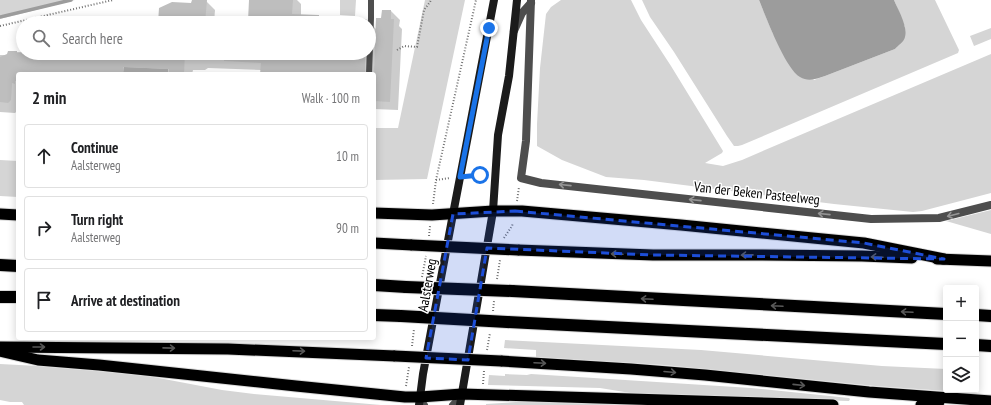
<!DOCTYPE html>
<meta charset="utf-8">
<style>
:root{--surface:#fff;--page:#f2f2f2;--text:#202124;--muted:#757577;--line:#e0e0e0}
body{margin:0;font-family:"PT Sans Narrow",sans-serif;background:var(--page);color:var(--text)}
.controls{position:absolute;right:12px;bottom:12px;display:grid;overflow:hidden;border-radius:4px;box-shadow:0 2px 10px #0003}
.controls button{width:36px;height:36px;display:grid;place-items:center;padding:0;border:0;border-bottom:1px solid var(--line);background:var(--surface);color:var(--text);font:20px sans-serif}
.stop{position:absolute;width:12px;height:12px;margin:-9px;border:3px solid #1a73e8;border-radius:50%;background:#fff}
.stop.end{background:#1a73e8;border-color:#fff;box-shadow:0 1px 4px #0008}
.list{margin:0;padding:0;list-style:none}
h2{display:flex;justify-content:space-between;align-items:center;height:52px;margin:0;padding:0 16px;font-size:17px}
h2 small{font-size:13px;font-weight:400;color:var(--muted)}
.list li{display:grid;grid-template-columns:26px 1fr auto;gap:12px;align-items:center;box-sizing:border-box;height:64px;margin:0 8px 8px;padding:0 8px;border:1px solid var(--line);border-radius:4px}
.list b{display:block;font-size:15px;white-space:nowrap}
.list p{margin:0;font-size:13px;white-space:nowrap;color:var(--muted)}
.list em{font-size:13px;font-style:normal;color:var(--muted)}
.icon{flex:none;width:22px;height:22px;fill:none;stroke:currentColor;stroke-width:2;stroke-linecap:round;stroke-linejoin:round}
.map{position:relative;flex:none;width:991px;height:405px;overflow:hidden}
.search{position:absolute;background:var(--surface);box-shadow:0 2px 10px #0003;left:16px;top:16px;width:360px;height:44px;display:flex;align-items:center;gap:10px;box-sizing:border-box;padding:0 14px;border-radius:22px;color:var(--muted);font-size:15px}
.panel{position:absolute;background:var(--surface);box-shadow:0 2px 10px #0003;left:16px;top:72px;width:360px;height:268px;border-radius:4px}
.map>svg:first-child{display:block}
</style>
<div class="map">
<svg width="991" height="405" viewBox="0 0 991 405">
<rect width="100%" height="100%" fill="#fff"/>
<g fill="#d5d5d5">
<path d="M0 0H75L0 19Z"/>
<path d="M340 0H356L355 16 340 15Z"/>
<path d="M425 0H465L427 179 374 180V128H398Z"/>
<path d="M561 0H631L641 20 671 66 723 151 722 153 705 163 723 166 742 160 772 147 991 54V193L922 211 913 212 834 204 644 180 606 177 562 160 537 146V124L540 68 546 14 551 7Z"/>
<path d="M642 0H759L773 34 814 80 825 76 895 49 905 27 894 0H935L959 50 958 53 742 145 738 146H734L727 136 674 52 650 17Z"/>
<path d="M991 28V39L974 46 970 36Z"/>
<path d="M124 67 168 69V74H123Z"/>
<path d="M0 160 18 161V197L0 196Z"/>
<path d="M991 210V234L946 221Z"/>
<path d="M505 340 701 350 882 366 946 369V390H975V393L875 386 664 365 536 357V350L504 348Z"/>
<path d="M0 364 38 366 143 375 222 390 254 394 381 405H24L22 402H10L0 400Z"/>
<path d="M505 374 527 375 531 374 751 388 849 398 850 399 849 401 643 395 600 388 488 385 489 375 505 376Z"/>
<path d="M532 401 647 405H486V404Z"/>
</g>
<path fill="#9c9c9c" d="M759 0H894C898 10 908 26 905 37 904 42 898 45 895 49L825 76C817 79 808 82 800 77 785 68 766 17 759 0Z"/>
<g fill="#0003">
<path d="M250 0H297L301 4V15L366 19 376 29 382 19 391 11 400 20 399 26 402 29 398 110 374 109V74H261V70L208 68 205 70H193L192 74H18V110L15 113 0 112V55H8L9 52 369 53V23H249Z"/>
<path d="M206 1 215 10 214 23H159L192 4Z"/>
</g>
<g fill="none" stroke-linecap="round" stroke-linejoin="round">
<path stroke="#9c9c9c" stroke-width="3.5" d="M0 17 71 0"/>
</g>
<g fill="#bebebe">
<path d="M192 0H207L205 23H158L159 8 172 2 191 3Z"/>
<path d="M249 0H293L292 14 319 15V23H253V21H248Z"/>
<path d="M382 10H391V19H394L390 102 374 101V74L376 18H381Z"/>
<path d="M8 51H17V53H185L184 74H169V69L123 67V74H18V81H15V84L12 83 11 100 8 103 0 102V57L7 54Z"/>
<path d="M224 53H365V74H260L261 63 224 61Z"/>
</g>
<g fill="none" stroke-linecap="round" stroke-linejoin="round">
<defs>
<g id="trunk">
<path d="M374 213 432 215 493 211H522L681 225 864 243 944 259"/>
<path d="M0 214 18 215"/>
<path d="M374 243 412 245"/>
<path d="M518 250 653 255H759L862 256 912 258"/>
<path d="M937 259 991 261"/>
<path d="M1 347 228 349 395 356"/>
<path d="M0 351 38 360 99 365 296 386 405 397H420L462 394 833 405"/>
<path d="M501 361 631 369 705 375 869 392 991 401"/>
<path d="M921 405 939 402"/>
</g>
<g id="motorway">
<path d="M0 265 18 266"/>
<path d="M374 285 406 287"/>
<path d="M512 291 946 314"/>
<path d="M0 297H18"/>
<path d="M374 315 401 316"/>
<path d="M976 315 991 316"/>
<path d="M507 322 946 344"/>
<path d="M976 345 991 346"/>
</g>
</defs>
<use href="#trunk" stroke="#dbdbdb" stroke-width="13"/>
<use href="#motorway" stroke="#dbdbdb" stroke-width="14"/>
<g stroke="#707070" stroke-width="2" stroke-dasharray="1 2" stroke-linecap="butt">
<path d="M0 26 113 0"/>
<path d="M397 50 404 46 417 47 424 10 430 2 431 0"/>
<path d="M470 176 485 175"/>
<path d="M436 180 450 178"/>
<path d="M517 201 519 187"/>
<path d="M433 204 436 180 476 0"/>
<path d="M429 236 430 226"/>
<path d="M504 238 512 226 513 223"/>
<path d="M422 277 426 256"/>
<path d="M497 279 500 260"/>
<path d="M493 311 494 301"/>
<path d="M412 346 414 329"/>
<path d="M487 350 490 333"/>
<path d="M483 384 484 371"/>
<path d="M406 386 409 367"/>
</g>
<g stroke="#4e4e4e" stroke-width="6">
<path d="M369 74 371 18V0"/>
<path d="M420 397 425 405"/>
<path d="M452 405 462 394"/>
</g>
<g stroke="#4e4e4e" stroke-width="8">
<path d="M531 0 526 141 521 178 541 183 871 219 939 218 991 205"/>
<path d="M514 31 522 13 531 3"/>
</g>
<g stroke="#1b1b1b" stroke-width="8">
<path d="M419 405 423 374 453 214 494 0"/>
<path d="M460 405 493 211 498 135 509 76 517 0"/>
</g>
<use href="#trunk" stroke="#000" stroke-width="11"/>
<use href="#motorway" stroke="#000" stroke-width="12"/>
<defs>
<g id="trunk-bridge">
<path d="M412 245 518 250"/>
<path d="M395 356 501 361"/>
</g>
<g id="motorway-bridge">
<path d="M406 287 512 291"/>
<path d="M401 316 507 322"/>
</g>
</defs>
<use href="#trunk-bridge" stroke="#dbdbdb" stroke-width="13" stroke-linecap="butt"/>
<use href="#motorway-bridge" stroke="#dbdbdb" stroke-width="14" stroke-linecap="butt"/>
<use href="#trunk-bridge" stroke="#000" stroke-width="11"/>
<use href="#motorway-bridge" stroke="#000" stroke-width="12"/>
</g>
<defs><path id="oneway-shaft" d="M-6 0H5M1.5-3L5.5 0L1.5 3" fill="none" stroke-width="1.6" stroke-linecap="round" stroke-linejoin="round"/></defs>
<g stroke="#959595">
<use href="#oneway-shaft" transform="translate(565 185) rotate(-174)"/>
<use href="#oneway-shaft" transform="translate(695 200) rotate(-174)"/>
<use href="#oneway-shaft" transform="translate(824 214) rotate(-174)"/>
<use href="#oneway-shaft" transform="translate(953 215) rotate(166)"/>
</g>
<g stroke="#595959">
<use href="#oneway-shaft" transform="translate(617 254) rotate(-178)"/>
<use href="#oneway-shaft" transform="translate(747 255) rotate(179)"/>
<use href="#oneway-shaft" transform="translate(877 257) rotate(-178)"/>
<use href="#oneway-shaft" transform="translate(647 299) rotate(-177)"/>
<use href="#oneway-shaft" transform="translate(777 306) rotate(-177)"/>
<use href="#oneway-shaft" transform="translate(907 312) rotate(-177)"/>
<use href="#oneway-shaft" transform="translate(39 347)"/>
<use href="#oneway-shaft" transform="translate(169 348) rotate(1)"/>
<use href="#oneway-shaft" transform="translate(299 351) rotate(2)"/>
<use href="#oneway-shaft" transform="translate(540 363) rotate(3)"/>
<use href="#oneway-shaft" transform="translate(670 372) rotate(5)"/>
<use href="#oneway-shaft" transform="translate(799 385) rotate(6)"/>
</g>
<g fill="none" stroke-linecap="round" stroke-linejoin="round">
<path stroke="#1a73e8" stroke-width="5" d="M480 175 460 177 489 28"/>
</g>
<path fill="#1d4ed8" fill-opacity="0.2" stroke="#1d4ed8" stroke-width="3" stroke-dasharray="8 5" stroke-linejoin="round" d="M515 211 864 243 944 259 653 255 487 248 468 360 426 358 453 214Z"/>
<g text-anchor="middle" dominant-baseline="central" stroke-width="3" stroke-linejoin="round" paint-order="stroke">
<g font-size="14" fill="#000" stroke="#fff">
<text transform="translate(757 193) rotate(6)">Van der Beken Pasteelweg</text>
<text transform="translate(427 285) rotate(-80)">Aalsterweg</text>
</g>
</g>
</svg>
<div class="controls">
<button>+</button>
<button>−</button>
<button><svg class="icon" aria-label="layers" viewBox="0 0 24 24"><path d="M12 4l9 5-9 5-9-5zM3 14l9 5 9-5"/></svg></button>
</div>
<div class="stop" style="left:480px;top:175px"></div>
<div class="stop end" style="left:489px;top:28px"></div>
<div class="search"><svg class="icon" aria-label="search" viewBox="0 0 24 24"><circle cx="10" cy="10" r="6"/><path d="M15 15l6 6"/></svg>Search here</div>
<section class="panel">
<h2>2 min<small>Walk · 100 m</small></h2>
<ul class="list">
<li><svg class="icon" aria-label="ahead" viewBox="0 0 24 24"><path d="M12 20V5M6 11l6-6 6 6"/></svg><div><b>Continue</b><p>Aalsterweg</p></div><em>10 m</em></li>
<li><svg class="icon" aria-label="right" viewBox="0 0 24 24"><path d="M7 20v-9h11M14 6l5 5-5 5"/></svg><div><b>Turn right</b><p>Aalsterweg</p></div><em>90 m</em></li>
<li><svg class="icon" aria-label="arrive" viewBox="0 0 24 24"><path d="M6 21V4h12l-3 4 3 4H6"/></svg><div><b>Arrive at destination</b></div></li>
</ul>
</section>
</div>
